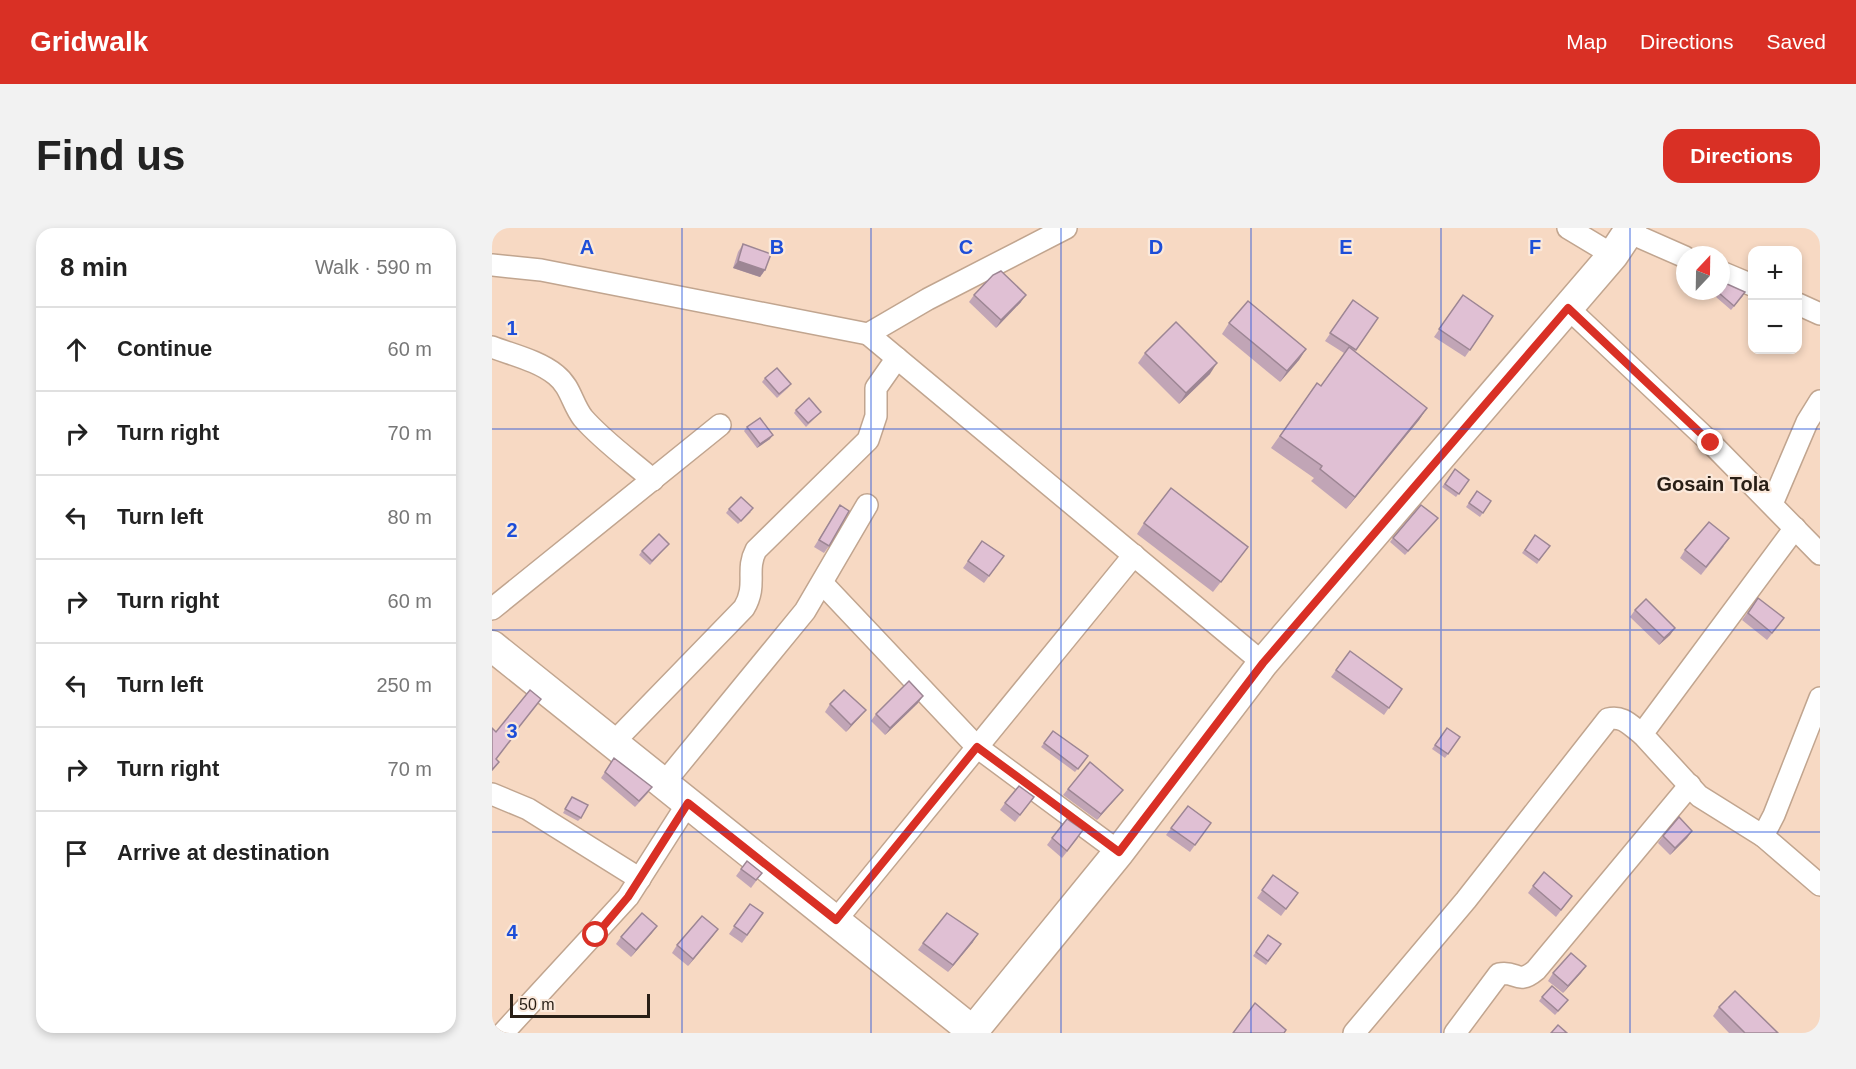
<!DOCTYPE html>
<meta charset="utf-8">
<style>
:root{--surface:#fff;--page:#f2f2f2;--text:#222;--muted:#767676;--line:#e0e0e0;--accent:#d93025}
body{margin:0;font-family:Helvetica,sans-serif;background:var(--page);color:var(--text)}
.controls{position:absolute;right:18px;top:18px;display:grid;overflow:hidden;border-radius:12px;box-shadow:0 3px 9px #0003}
.controls button{width:54px;height:54px;display:grid;place-items:center;padding:0;border:0;border-bottom:2px solid var(--line);background:var(--surface);color:var(--text);font:30px sans-serif}
.compass{position:absolute;left:1184px;top:18px;width:54px;height:54px;border-radius:50%;background:var(--surface);box-shadow:0 3px 9px #0003;rotate:22deg}
.scale{position:absolute;left:18px;bottom:15px;width:140px;box-sizing:border-box;padding-left:6px;border:3px solid #291f16;border-top:0;font-size:16px;line-height:21px;white-space:nowrap;color:#291f16;-webkit-text-stroke:4px #fbe9db;paint-order:stroke}
.stop{position:absolute;width:18px;height:18px;margin:-14px;border:4px solid #d93025;border-radius:50%;background:#fff}
.stop.end{background:#d93025;border-color:#fff;box-shadow:0 2px 6px #0008}
.list{margin:0;padding:0;list-style:none}
h2{display:flex;justify-content:space-between;align-items:center;height:78px;margin:0;padding:0 24px;font-size:26px}
h2 small{font-size:20px;font-weight:400;color:var(--muted)}
.list li{display:grid;grid-template-columns:39px 1fr auto;gap:18px;align-items:center;box-sizing:border-box;height:84px;padding:0 24px;border-top:2px solid var(--line)}
.list b{display:block;font-size:22px;white-space:nowrap}
.list em{font-size:20px;font-style:normal;color:var(--muted)}
.icon{flex:none;width:33px;height:33px;fill:none;stroke:currentColor;stroke-width:2;stroke-linecap:round;stroke-linejoin:round}
.map{position:relative;flex:none;width:1328px;height:805px;overflow:hidden;border-radius:18px}
header{display:flex;align-items:center;gap:36px;box-sizing:border-box;height:84px;padding:0 30px;background:var(--accent);color:#fff}
header strong{font-size:28px}
nav{display:flex;gap:33px;margin-inline-start:auto;font-size:21px}
.intro{display:flex;align-items:center;justify-content:space-between;box-sizing:border-box;height:144px;padding:0 36px}
h1{margin:0;font-size:42px}
.button{padding:15px 27px;border-radius:18px;background:var(--accent);color:#fff;font-size:21px;font-weight:700}
main{display:flex;gap:36px;padding:0 36px}
aside{flex:1;background:var(--surface);border-radius:18px;box-shadow:0 3px 9px #0003}
.map>svg:first-child{display:block}
</style>
<header>
<strong>Gridwalk</strong>
<nav><a>Map</a><a>Directions</a><a>Saved</a></nav>
</header>
<div class="intro"><h1>Find us</h1><a class="button">Directions</a></div>
<main>
<aside>
<h2>8 min<small>Walk · 590 m</small></h2>
<ul class="list">
<li><svg class="icon" aria-label="ahead" viewBox="0 0 24 24"><path d="M12 20V5M6 11l6-6 6 6"/></svg><div><b>Continue</b></div><em>60 m</em></li>
<li><svg class="icon" aria-label="right" viewBox="0 0 24 24"><path d="M7 20v-9h11M14 6l5 5-5 5"/></svg><div><b>Turn right</b></div><em>70 m</em></li>
<li><svg class="icon" aria-label="left" viewBox="0 0 24 24"><path d="M17 20v-9H6M10 6l-5 5 5 5"/></svg><div><b>Turn left</b></div><em>80 m</em></li>
<li><svg class="icon" aria-label="right" viewBox="0 0 24 24"><path d="M7 20v-9h11M14 6l5 5-5 5"/></svg><div><b>Turn right</b></div><em>60 m</em></li>
<li><svg class="icon" aria-label="left" viewBox="0 0 24 24"><path d="M17 20v-9H6M10 6l-5 5 5 5"/></svg><div><b>Turn left</b></div><em>250 m</em></li>
<li><svg class="icon" aria-label="right" viewBox="0 0 24 24"><path d="M7 20v-9h11M14 6l5 5-5 5"/></svg><div><b>Turn right</b></div><em>70 m</em></li>
<li><svg class="icon" aria-label="arrive" viewBox="0 0 24 24"><path d="M6 21V4h12l-3 4 3 4H6"/></svg><div><b>Arrive at destination</b></div></li>
</ul>
</aside>
<div class="map">
<svg width="1328" height="805" viewBox="0 0 1328 805">
<rect width="100%" height="100%" fill="#f7d9c3"/>
<g fill="none" stroke-linecap="round" stroke-linejoin="round">
<defs>
<g id="street">
<path d="M1076 0 1121 27"/>
<path d="M1136 4 1193 29"/>
<path d="M0 37 49 42 376 106 436 71 574 0"/>
<path d="M1229 44 1260 57"/>
<path d="M1306 76 1328 86"/>
<path d="M1076 80 1219 215 1328 326"/>
<path d="M376 106 771 435"/>
<path d="M0 119C21 127 47 133 64 147 79 159 80 176 91 190 111 213 138 232 161 252"/>
<path d="M1280 276 1315 194 1328 173"/>
<path d="M331 356 485 519 627 624"/>
<path d="M0 381 228 197"/>
<path d="M1328 470 1282 587 1271 608 1328 657"/>
<path d="M121 515 252 380C266 356 253 343 264 322L376 212 384 188V160L405 130"/>
<path d="M172 555 313 383 375 277"/>
<path d="M0 566 36 581 148 651"/>
<path d="M1271 608 1207 568 1150 506 1303 300"/>
<path d="M344 692 642 327"/>
<path d="M11 805 136 669 196 575"/>
<path d="M862 805 974 672 1116 491C1131 487 1139 498 1150 506"/>
<path d="M963 805 1007 746C1025 742 1025 758 1044 742L1198 557"/>
</g>
<g id="secondary">
<path d="M0 418 483 805"/>
<path d="M481 803 627 624 771 435 1121 27 1139 0"/>
</g>
</defs>
<use href="#street" stroke="#c1a58f" stroke-width="24"/>
<use href="#secondary" stroke="#c1a58f" stroke-width="33"/>
<use href="#street" stroke="#fff" stroke-width="21"/>
<use href="#secondary" stroke="#fff" stroke-width="30"/>
</g>
<g fill="#c1a5b6">
<path d="M251 16 273 42 268 49 241 40 246 24Z"/>
<path d="M1235 56 1251 68 1239 82 1224 69Z"/>
<path d="M482 67 529 74 504 100 477 74Z"/>
<path d="M971 67 1001 88 973 129 942 109Z"/>
<path d="M861 72 886 90 863 123 935 180 927 192 854 281 819 253 822 250 779 220 825 155 829 158 852 125 833 113Z"/>
<path d="M737 95 814 121 807 132 788 154 730 106Z"/>
<path d="M653 125 718 146 687 176 646 135Z"/>
<path d="M273 150 299 156 296 160 285 170 270 154Z"/>
<path d="M304 182 329 184 314 199 302 185Z"/>
<path d="M255 199 278 211 265 220 252 203Z"/>
<path d="M963 241 977 252 964 269 950 259Z"/>
<path d="M985 263 999 273 988 289 974 279Z"/>
<path d="M348 277 337 318 332 325 322 319Z"/>
<path d="M237 281 259 284 246 296 234 285Z"/>
<path d="M946 290 913 327 898 314 901 310Z"/>
<path d="M652 295 756 319 721 364 645 306Z"/>
<path d="M1043 307 1058 318 1045 336 1030 325Z"/>
<path d="M490 313 512 328 492 355 471 340Z"/>
<path d="M177 316 158 337 147 327 150 323Z"/>
<path d="M1232 318 1209 347 1188 330 1193 322Z"/>
<path d="M1266 370 1287 397 1275 412 1250 392Z"/>
<path d="M1143 382 1183 400 1178 407 1167 417 1138 389Z"/>
<path d="M844 442 910 461 892 487 839 449Z"/>
<path d="M431 468 426 475 393 507 379 493 384 486Z"/>
<path d="M338 476 368 489 354 504 333 484Z"/>
<path d="M955 500 968 509 953 530 940 521Z"/>
<path d="M561 503 596 528 583 544 549 519Z"/>
<path d="M122 530 156 565 143 579 109 550Z"/>
<path d="M576 561 631 562 605 592 571 567Z"/>
<path d="M80 569 89 590 86 593 71 585Z"/>
<path d="M542 569 523 594 508 582 513 575Z"/>
<path d="M696 578 719 595 698 624 674 607Z"/>
<path d="M1200 603 1195 610 1178 627 1166 615 1171 608Z"/>
<path d="M560 610H586L570 630 555 617Z"/>
<path d="M255 633 270 645 259 660 244 648Z"/>
<path d="M781 647 806 665 789 688 765 670Z"/>
<path d="M1041 658 1080 668 1064 689 1036 665Z"/>
<path d="M258 676 271 685 250 715 237 706Z"/>
<path d="M165 698 139 729 124 716 129 709Z"/>
<path d="M776 707 789 716 774 737 761 728Z"/>
<path d="M221 708 196 738 180 725 185 717Z"/>
<path d="M481 714 456 744 426 722 431 715Z"/>
<path d="M1094 738 1071 765 1056 753 1061 745Z"/>
<path d="M1050 769 1073 776 1063 787 1047 773Z"/>
<path d="M1227 779 1286 805H1237L1221 788Z"/>
</g>
<g fill="#9d8694">
<path d="M246 33 273 42 268 49 241 40Z"/>
<path d="M534 67 529 74 504 100 509 92Z"/>
<path d="M814 121 807 132 788 154 795 143Z"/>
<path d="M725 135 718 146 687 176 694 165Z"/>
<path d="M935 180 927 192 854 281 863 269Z"/>
<path d="M281 207 278 211 265 220 268 216Z"/>
<path d="M1183 400 1178 407 1167 417 1172 410Z"/>
<path d="M431 468 426 475 393 507 398 500Z"/>
<path d="M374 482 368 489 354 504 359 497Z"/>
<path d="M631 562 626 568 605 592 609 586Z"/>
<path d="M1200 603 1195 610 1178 627 1183 620Z"/>
<path d="M165 698 160 705 139 729 144 722Z"/>
<path d="M226 701 221 708 196 738 201 731Z"/>
<path d="M486 706 481 714 456 744 461 737Z"/>
<path d="M1094 738 1089 745 1071 765 1076 758Z"/>
</g>
<g fill="#e0c0d4" stroke="#9d8694" stroke-width="1.5">
<path d="M251 16 279 26 273 42 246 33Z"/>
<path d="M509 43 534 67 509 92 482 67 501 47Z"/>
<path d="M1235 56 1253 64 1242 78 1227 65Z"/>
<path d="M971 67 1001 88 978 122 947 101Z"/>
<path d="M861 72 886 90 864 122 838 105Z"/>
<path d="M756 73 814 121 795 143 737 95Z"/>
<path d="M684 94 725 135 694 165 653 125Z"/>
<path d="M857 119 935 180 863 269 828 241 830 238 788 208 825 155 829 158Z"/>
<path d="M285 140 299 156 287 166 273 150Z"/>
<path d="M317 170 329 184 316 195 304 182Z"/>
<path d="M268 190 281 207 268 216 255 199Z"/>
<path d="M963 241 977 252 967 266 953 256Z"/>
<path d="M679 260 756 319 729 354 652 295Z"/>
<path d="M985 263 999 273 991 285 977 275Z"/>
<path d="M249 269 261 280 249 293 237 281Z"/>
<path d="M348 277 357 283 337 318 327 312Z"/>
<path d="M929 277 946 290 916 323 901 310Z"/>
<path d="M1217 294 1237 310 1214 339 1193 322Z"/>
<path d="M167 306 177 316 160 333 150 323Z"/>
<path d="M1043 307 1058 318 1047 332 1033 322Z"/>
<path d="M490 313 512 328 497 348 476 333Z"/>
<path d="M1266 370 1292 390 1280 405 1256 385Z"/>
<path d="M1154 371 1183 400 1172 410 1143 382Z"/>
<path d="M858 423 910 461 897 480 844 442Z"/>
<path d="M417 453 431 468 398 500 384 486Z"/>
<path d="M38 462 49 471 23 504 24 505 4 531 7 534 0 542V500L4 504Z"/>
<path d="M352 462 374 482 359 497 338 476Z"/>
<path d="M955 500 968 509 956 526 943 517Z"/>
<path d="M561 503 596 528 586 541 552 515Z"/>
<path d="M122 530 160 559 147 573 113 544Z"/>
<path d="M598 534 631 562 609 586 576 561Z"/>
<path d="M527 558 542 569 528 587 513 575Z"/>
<path d="M80 569 96 577 89 590 73 581Z"/>
<path d="M696 578 719 595 703 617 679 600Z"/>
<path d="M1187 589 1200 603 1183 620 1171 608Z"/>
<path d="M575 591 591 602 575 623 560 610Z"/>
<path d="M255 633 270 645 264 652 249 641Z"/>
<path d="M1052 644 1080 668 1069 682 1041 658Z"/>
<path d="M781 647 806 665 794 681 770 662Z"/>
<path d="M258 676 271 685 255 707 242 698Z"/>
<path d="M150 685 165 698 144 722 129 709Z"/>
<path d="M455 685 486 706 461 737 431 715Z"/>
<path d="M210 688 226 701 201 731 185 717Z"/>
<path d="M776 707 789 716 776 733 764 724Z"/>
<path d="M1079 725 1094 738 1076 758 1061 745Z"/>
<path d="M1060 758 1076 772 1066 783 1050 769Z"/>
<path d="M1243 763 1286 805H1253L1227 779Z"/>
<path d="M763 775 794 802 792 805H741Z"/>
<path d="M1066 797 1075 805H1059Z"/>
</g>
<g fill="none" stroke-linecap="round" stroke-linejoin="round">
<path stroke="#d93025" stroke-width="8" d="M104 707 136 669 196 575 344 692 485 519 627 624 771 435 1076 80 1219 215"/>
</g>
<path fill="none" stroke="#1d4ed8" stroke-width="1.5" stroke-opacity="0.55" d="M190 0V805M379 0V805M569 0V805M759 0V805M949 0V805M1138 0V805M0 201H1328M0 402H1328M0 604H1328"/>
<g text-anchor="middle" dominant-baseline="central" stroke-width="4.5" stroke-linejoin="round" paint-order="stroke">
<g font-size="20" font-weight="bold" fill="#291f16" stroke="#fbe9db">
<text x="1221" y="256">Gosain Tola</text>
</g>
</g>
<g font-size="20" text-anchor="middle" font-weight="bold" fill="#1d4ed8" stroke="#fbe9db" stroke-width="4.5" stroke-linejoin="round" paint-order="stroke">
<text x="95" y="26">A</text>
<text x="285" y="26">B</text>
<text x="474" y="26">C</text>
<text x="664" y="26">D</text>
<text x="854" y="26">E</text>
<text x="1043" y="26">F</text>
<text x="20" y="107">1</text>
<text x="20" y="309">2</text>
<text x="20" y="510">3</text>
<text x="20" y="711">4</text>
</g>
</svg>
<div class="controls">
<button>+</button>
<button>−</button>
</div>
<svg class="compass" viewBox="-18 -18 36 36"><path d="M0-13l5 13h-10z" fill="#e53935"/><path d="M0 13l5-13h-10z" fill="#767676"/></svg>
<div class="scale">50 m</div>
<div class="stop" style="left:104px;top:707px"></div>
<div class="stop end" style="left:1219px;top:215px"></div>
</div>
</main>
